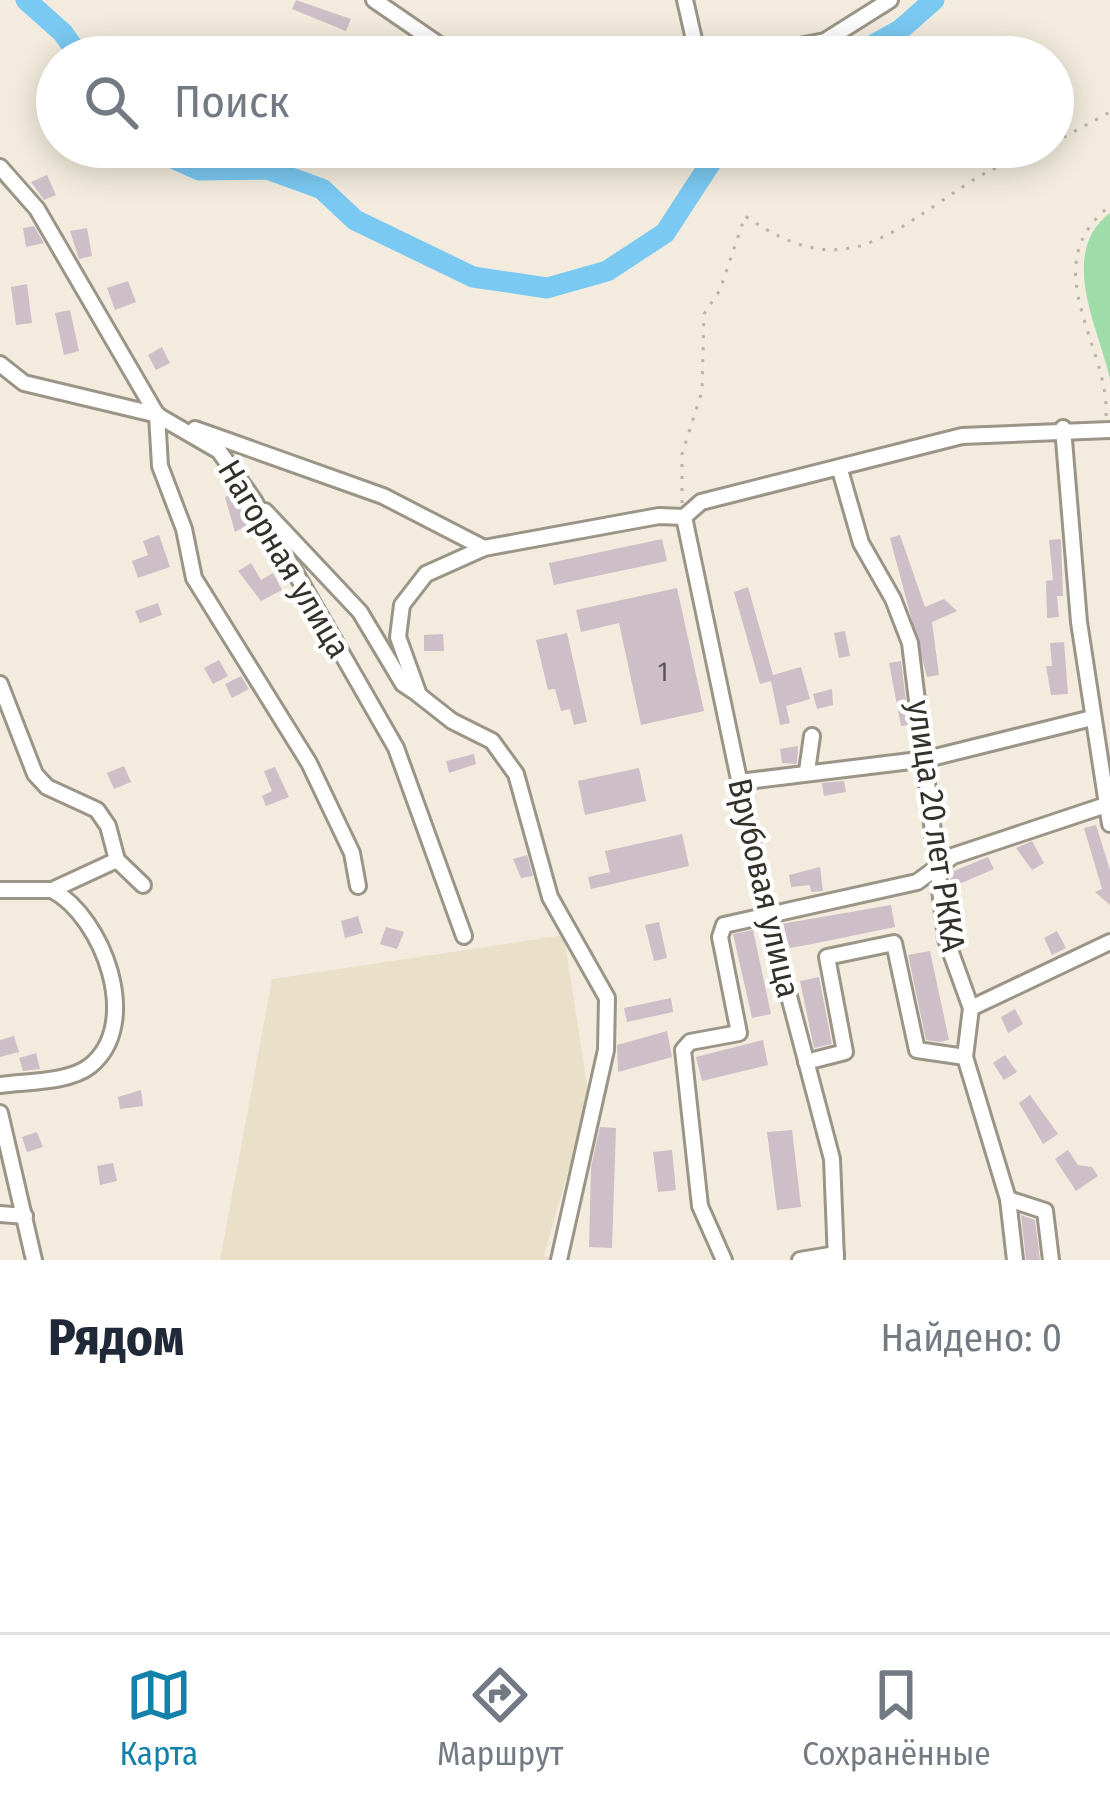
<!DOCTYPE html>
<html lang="ru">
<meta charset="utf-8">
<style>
:root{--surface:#fff;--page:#f2f2f3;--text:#1f2937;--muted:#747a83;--line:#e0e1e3;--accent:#1382aa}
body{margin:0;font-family:"Fira Sans Condensed",sans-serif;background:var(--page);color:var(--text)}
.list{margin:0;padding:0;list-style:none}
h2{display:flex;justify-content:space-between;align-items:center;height:156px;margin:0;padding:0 48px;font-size:51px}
h2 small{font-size:39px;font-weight:400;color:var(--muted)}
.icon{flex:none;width:66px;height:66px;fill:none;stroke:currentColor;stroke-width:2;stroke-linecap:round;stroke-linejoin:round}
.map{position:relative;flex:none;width:1110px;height:1260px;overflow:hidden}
.search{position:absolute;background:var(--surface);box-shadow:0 6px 30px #0003;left:36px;right:36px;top:36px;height:132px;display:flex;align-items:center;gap:30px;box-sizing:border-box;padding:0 42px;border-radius:66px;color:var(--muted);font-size:45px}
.sheet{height:372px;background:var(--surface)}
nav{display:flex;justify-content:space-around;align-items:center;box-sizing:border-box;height:168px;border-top:3px solid var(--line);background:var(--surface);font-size:33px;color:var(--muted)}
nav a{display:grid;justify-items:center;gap:6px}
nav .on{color:var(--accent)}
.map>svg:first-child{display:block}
</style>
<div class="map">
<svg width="1110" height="1260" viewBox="0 0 1110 1260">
<rect width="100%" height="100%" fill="#f3ecde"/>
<path fill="#eae0ca" d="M564 935 589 1098 544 1256 568 1260H220L272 979Z"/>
<path fill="#9edcaa" d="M1110 213V379C1099 328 1057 253 1110 213Z"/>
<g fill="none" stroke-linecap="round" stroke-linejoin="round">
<g stroke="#7ac9f2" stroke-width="21">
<path d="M26 0 63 33 80 57"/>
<path d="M852 57 900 30 934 0"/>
<path d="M148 147 199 170 267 169 322 189 355 220 473 277 547 288 607 271 665 233 721 147"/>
</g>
</g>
<g fill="#cdbec7">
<path d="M296 0 351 19 346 31 292 9Z"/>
<path d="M47 175 56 195 44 200 31 182Z"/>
<path d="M34 226 44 243 26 247 23 228Z"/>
<path d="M87 228 92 256 79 259 70 231Z"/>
<path d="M128 281 136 302 115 310 107 288Z"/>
<path d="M27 284 32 323 16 325 11 287Z"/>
<path d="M70 310 79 351 64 355 55 313Z"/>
<path d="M162 347 170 363 156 370 148 355Z"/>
<path d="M235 493 249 524 235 532 225 497Z"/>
<path d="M159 535 170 567 138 578 132 561 148 555 143 541Z"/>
<path d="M900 535 925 607 944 599 957 611 932 622 939 675 927 677 890 538Z"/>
<path d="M662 539 667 561 554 585 549 563Z"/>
<path d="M1061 539 1063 596H1057L1059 617 1047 618 1046 581 1053 580 1049 540Z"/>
<path d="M251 563 261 580 273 573 282 590 261 601 238 571Z"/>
<path d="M748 587 773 675 801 667 810 699 786 706 790 723 780 725 771 681 760 684 734 592Z"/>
<path d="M677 588 704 711 641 725 619 623 581 632 576 610Z"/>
<path d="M158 603 162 615 140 623 135 611Z"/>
<path d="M845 631 850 656 839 658 834 633Z"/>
<path d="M567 633 587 722 574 725 570 709 561 711 555 689 548 690 536 640Z"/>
<path d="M443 634 444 651H424V635Z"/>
<path d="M1064 642 1068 694 1051 695 1046 666H1052L1050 643Z"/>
<path d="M219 660 228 676 213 684 204 668Z"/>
<path d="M901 661 909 725 901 726 889 663Z"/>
<path d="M241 676 249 689 232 698 225 684Z"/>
<path d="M832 689 833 705 817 709 813 694Z"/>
<path d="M798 746 797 764 782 763 780 749Z"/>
<path d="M474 754 476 764 449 773 446 761Z"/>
<path d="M124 766 131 782 114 789 107 773Z"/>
<path d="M275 767 289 797 266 806 262 796 272 791 264 771Z"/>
<path d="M639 768 646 801 585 815 578 781Z"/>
<path d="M844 781 846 792 824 796 822 783Z"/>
<path d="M1096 825 1110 870V905L1095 892 1102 889 1084 828Z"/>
<path d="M682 834 689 866 591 889 588 877 610 872 605 851Z"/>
<path d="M1032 841 1044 863 1032 870 1016 848Z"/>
<path d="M527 855 533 876 521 878 513 859Z"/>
<path d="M988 857 994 869 952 887 949 873Z"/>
<path d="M820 867 823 891 811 892 810 885 791 887 789 875Z"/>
<path d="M891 905 895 927 812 944 790 948 781 924Z"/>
<path d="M358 916 363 933 345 938 341 921Z"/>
<path d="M659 922 667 958 654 961 645 925Z"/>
<path d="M386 927 404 932 397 949 380 944Z"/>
<path d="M753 930 771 1014 752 1018 733 934Z"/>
<path d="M1057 931 1066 948 1052 955 1044 938Z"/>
<path d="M930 951 949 1040 939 1042 926 1040 908 955Z"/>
<path d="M819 977 832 1044 814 1048 800 981Z"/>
<path d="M671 998 673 1012 627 1022 624 1008Z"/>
<path d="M1015 1009 1023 1024 1008 1033 1001 1017Z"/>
<path d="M667 1031 672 1057 618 1072 617 1045Z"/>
<path d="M14 1036 19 1052 0 1057V1040Z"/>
<path d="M763 1040 768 1065 702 1081 696 1057Z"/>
<path d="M36 1053 40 1069 23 1071 19 1058Z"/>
<path d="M1005 1055 1017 1072 1004 1080 993 1063Z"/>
<path d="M141 1090 143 1106 120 1109 118 1097Z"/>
<path d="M1030 1095 1058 1134 1043 1144 1019 1103Z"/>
<path d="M600 1127 616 1128 612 1248 589 1247 591 1167Z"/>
<path d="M792 1130 801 1207 777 1210 767 1132Z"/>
<path d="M37 1132 43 1147 27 1152 22 1137Z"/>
<path d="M672 1150 676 1190 658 1192 653 1152Z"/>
<path d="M1068 1150 1078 1165 1092 1167 1098 1176 1076 1191 1055 1159Z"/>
<path d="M113 1163 117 1181 100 1185 97 1166Z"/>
<path d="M1021 1215 1035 1220 1040 1260H1026Z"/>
</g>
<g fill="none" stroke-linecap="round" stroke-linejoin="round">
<defs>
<g id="minor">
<path d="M374 0 457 57"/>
<path d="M685 0 698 57"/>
<path d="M743 57 825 41 890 0"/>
<path d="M0 167 37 209 157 415 219 451 253 499 396 748 464 936"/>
<path d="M0 364 24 383 158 415"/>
<path d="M157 415 160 466 184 529 194 578 309 763 352 853 358 886"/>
<path d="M1063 428 1079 622 1110 824"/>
<path d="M195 429 383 496 484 548"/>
<path d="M840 470 861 543 893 599 910 643 946 939 971 1008 965 1057 1008 1199 1015 1260"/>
<path d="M265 511 360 612 403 684 418 694"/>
<path d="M684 517 767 913 832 1159 836 1260"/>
<path d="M0 684 35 774 47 787 97 810 108 826 117 860 143 885"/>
<path d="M807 771 812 736"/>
<path d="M739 782 927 759 1092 718"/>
<path d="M0 890H52L117 860"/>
<path d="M971 1008 1110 942"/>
<path d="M806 1062 845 1052 827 957 894 943 917 1050 965 1057"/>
<path d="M0 1085C27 1081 68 1083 90 1066 143 1024 103 917 52 890"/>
<path d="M0 1113 34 1260"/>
<path d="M1008 1199 1045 1211 1051 1260"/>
<path d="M0 1214 25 1216"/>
<path d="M559 1260 606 1050 607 998 550 897 516 774 492 741 452 721 419 695 398 637 402 605 426 574 484 548 659 516 684 517 701 502 962 436 1110 430"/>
<path d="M724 1260 700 1206 683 1050 690 1042 739 1033 720 937 724 925 917 882 953 856 1106 805"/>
<path d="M800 1260 836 1254"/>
</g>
</defs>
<use href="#minor" stroke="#9b9587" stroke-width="20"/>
<g stroke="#b9b3a7" stroke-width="3" stroke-dasharray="3 9" stroke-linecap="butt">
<path d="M1053 143 1110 112"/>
<path d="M1106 416C1110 346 1033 266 1110 206"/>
<path d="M682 503V454L702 391 704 314 720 290 745 216C843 284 885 237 970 182 994 166 1021 159 1046 147"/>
</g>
<use href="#minor" stroke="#fff" stroke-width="14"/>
</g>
<g text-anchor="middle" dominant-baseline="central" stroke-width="9" stroke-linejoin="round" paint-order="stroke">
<g font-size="27" fill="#5a5452">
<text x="663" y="672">1</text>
</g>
<g font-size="33" fill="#34312b" stroke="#fff">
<text transform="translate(284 559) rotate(59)">Нагорная улица</text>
<text transform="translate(936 826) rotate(82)">улица 20 лет РККА</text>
<text transform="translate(764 888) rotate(77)">Врубовая улица</text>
</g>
</g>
</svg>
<div class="search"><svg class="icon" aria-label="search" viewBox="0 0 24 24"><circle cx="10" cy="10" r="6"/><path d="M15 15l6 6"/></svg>Поиск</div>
</div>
<section class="sheet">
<h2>Рядом<small>Найдено: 0</small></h2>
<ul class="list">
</ul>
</section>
<nav>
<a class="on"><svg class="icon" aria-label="map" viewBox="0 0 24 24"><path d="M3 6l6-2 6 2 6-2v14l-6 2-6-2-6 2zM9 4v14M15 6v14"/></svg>Карта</a>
<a><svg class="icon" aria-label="directions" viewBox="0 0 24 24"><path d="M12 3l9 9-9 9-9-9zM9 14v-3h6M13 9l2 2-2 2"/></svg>Маршрут</a>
<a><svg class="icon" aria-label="saved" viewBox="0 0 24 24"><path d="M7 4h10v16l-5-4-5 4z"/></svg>Сохранённые</a>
</nav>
